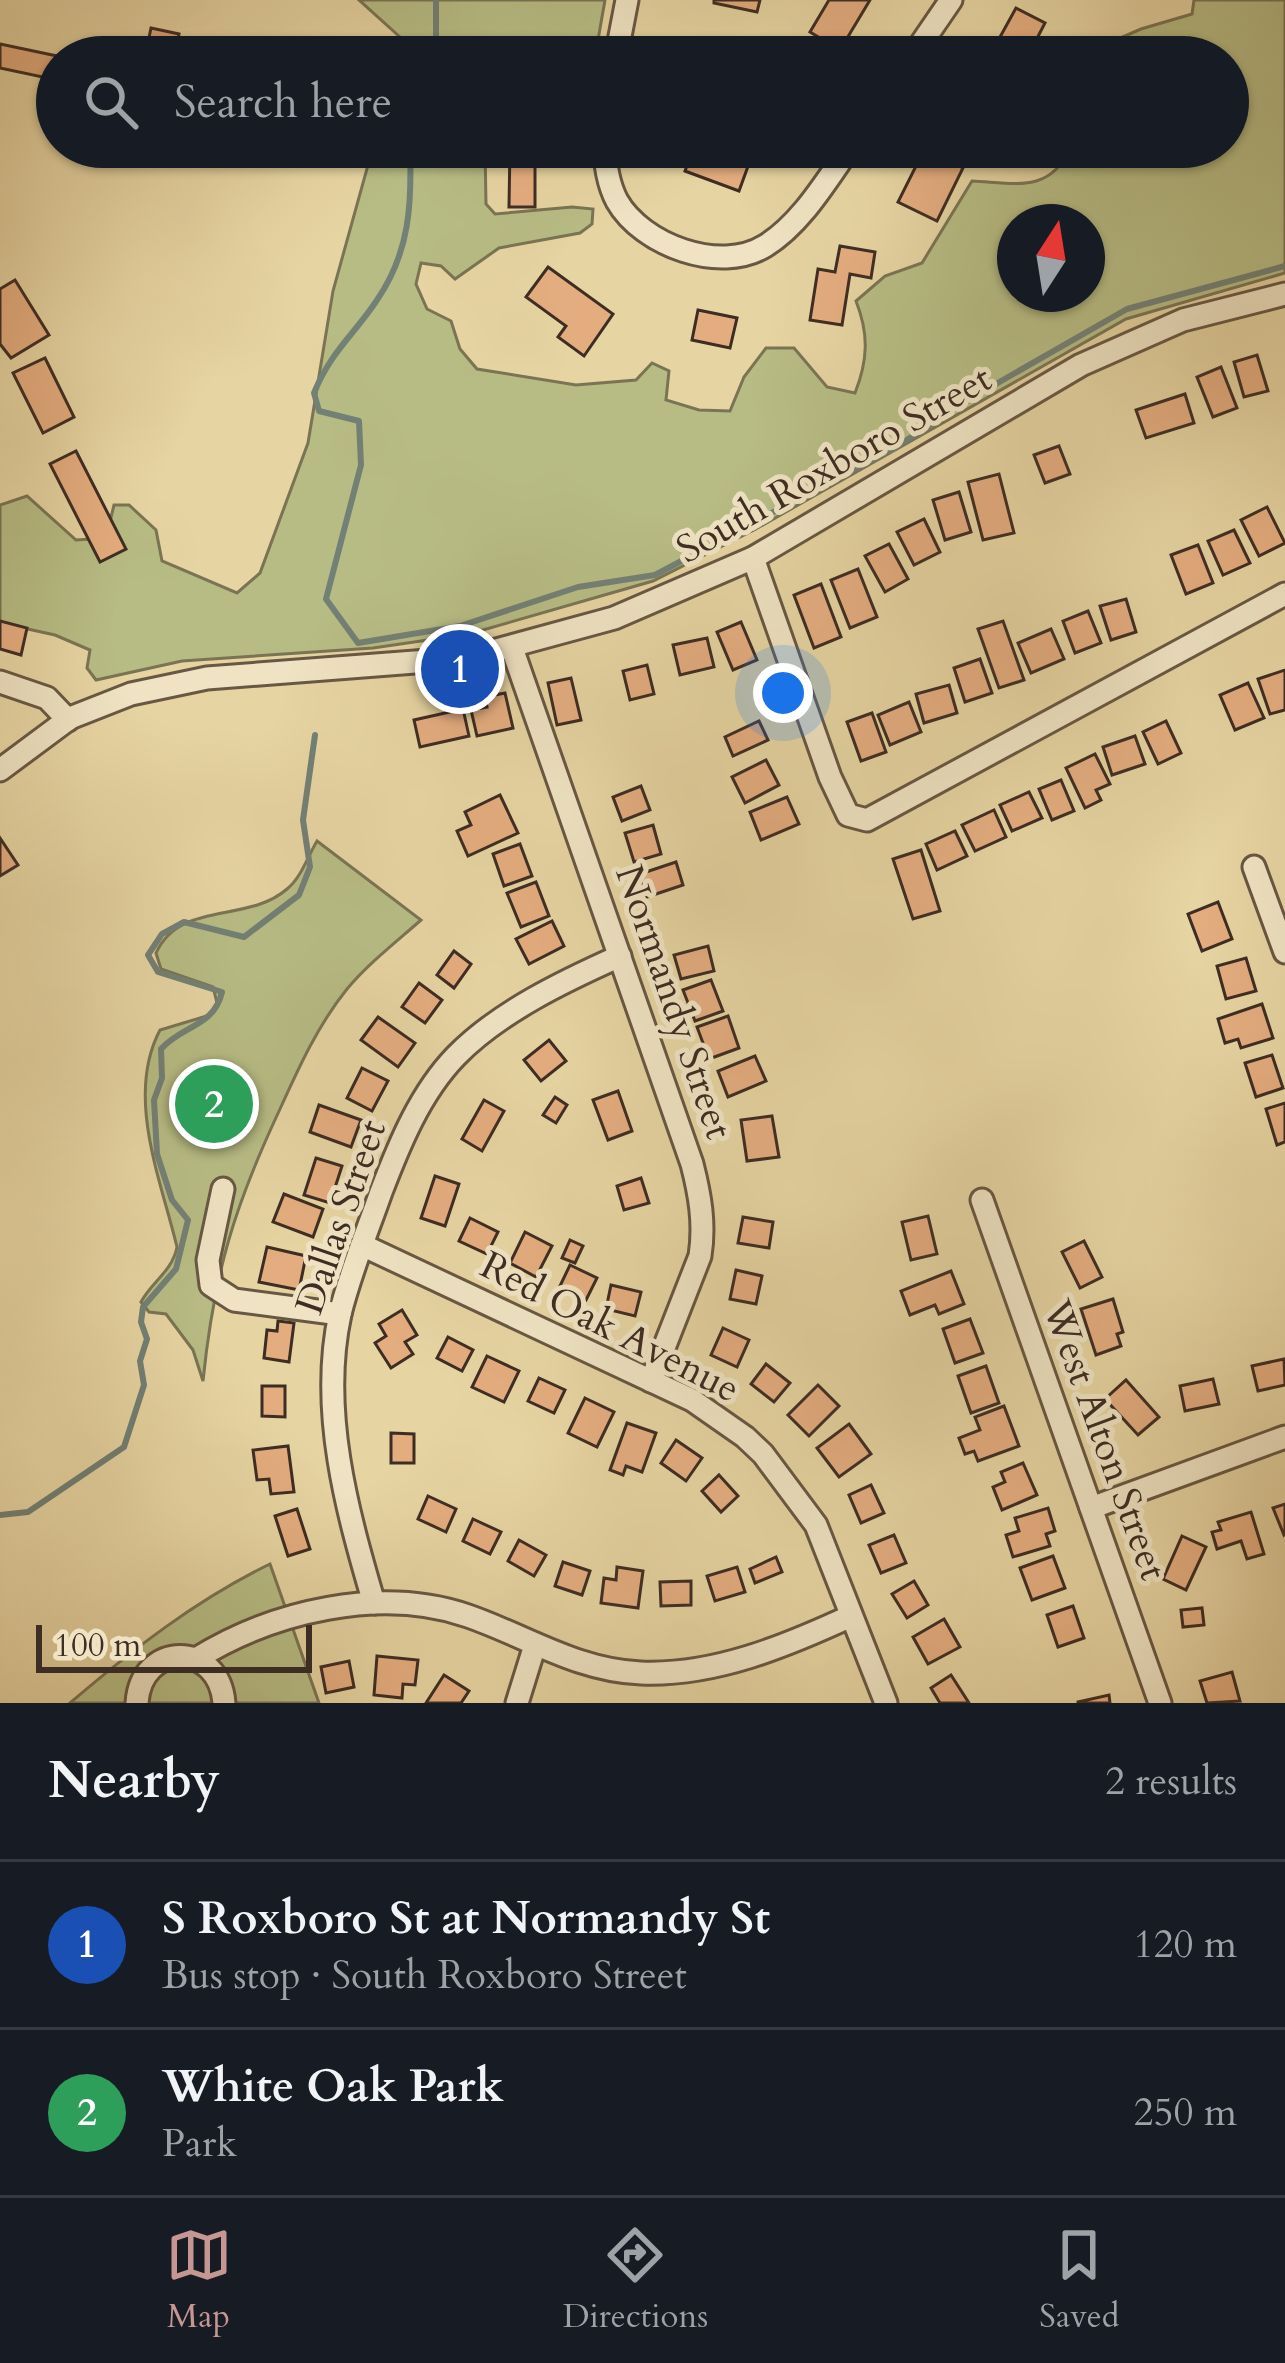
<!DOCTYPE html>
<meta charset="utf-8">
<style>
:root{--surface:#171b24;--page:#242831;--text:#f1f3f6;--muted:#9ea1a6;--line:#363941;--accent:#c59692}
body{margin:0;font-family:Cardo,serif;background:var(--page);color:var(--text)}
.compass{position:absolute;left:997px;top:204px;width:108px;height:108px;border-radius:50%;background:var(--surface);box-shadow:0 3px 9px #0004;rotate:12deg}
.scale{position:absolute;left:36px;bottom:30px;width:276px;box-sizing:border-box;padding-left:12px;border:6px solid #3e2d23;border-top:0;font-size:33px;line-height:42px;white-space:nowrap;color:#3e2d23;-webkit-text-stroke:9px #efe3c3;paint-order:stroke}
.you{position:absolute;left:783px;top:693px;width:42px;height:42px;margin:-30px;border:9px solid #fff;border-radius:50%;background:#1a73e8;box-shadow:0 0 0 18px #1a73e833}
.badge{display:grid;place-items:center;width:78px;height:78px;border-radius:50%;background:var(--accent);color:#fff;font-size:39px;font-weight:700}
.pin{position:absolute;translate:-50% -50%;border:6px solid #fff;box-shadow:0 3px 12px #0006}
.list{margin:0;padding:0;list-style:none}
h2{display:flex;justify-content:space-between;align-items:center;height:156px;margin:0;padding:0 48px;font-size:51px}
h2 small{font-size:39px;font-weight:400;color:var(--muted)}
.list li{display:grid;grid-template-columns:78px 1fr auto;gap:36px;align-items:center;box-sizing:border-box;height:168px;padding:0 48px;border-top:3px solid var(--line)}
.list b{display:block;font-size:45px;white-space:nowrap}
.list p{margin:0;font-size:39px;white-space:nowrap;color:var(--muted)}
.list em{font-size:39px;font-style:normal;color:var(--muted)}
.icon{flex:none;width:66px;height:66px;fill:none;stroke:currentColor;stroke-width:2;stroke-linecap:round;stroke-linejoin:round}
.map{position:relative;flex:none;width:1285px;height:1703px;overflow:hidden}
.search{position:absolute;background:var(--surface);box-shadow:0 3px 9px #0004;left:36px;right:36px;top:36px;height:132px;display:flex;align-items:center;gap:30px;box-sizing:border-box;padding:0 42px;border-radius:66px;color:var(--muted);font-size:45px}
.sheet{height:492px;background:var(--surface)}
nav{display:flex;justify-content:space-around;align-items:center;box-sizing:border-box;height:168px;border-top:3px solid var(--line);background:var(--surface);font-size:33px;color:var(--muted)}
nav a{display:grid;justify-items:center;gap:6px}
nav .on{color:var(--accent)}
.map>svg:first-child{display:block}
</style>
<div class="map">
<svg width="1285" height="1703" viewBox="0 0 1285 1703">
<rect width="100%" height="100%" fill="#e6d4a2"/>
<filter id="stains"><feTurbulence type="fractalNoise" baseFrequency=".00167" numOctaves="4"/><feColorMatrix values="0 0 0 0 .2 0 0 0 0 .09 0 0 0 0 .02 0 0 0 .5 -.17"/></filter>
<radialGradient id="worn" r=".72"><stop offset=".6" stop-color="#630" stop-opacity="0"/><stop offset="1" stop-color="#630" stop-opacity=".3"/></radialGradient>
<g fill="#b7bc84" stroke="#7a7454" stroke-width="3" fill-rule="evenodd">
<path d="M359 0H605L595 57H397L401 38Z"/>
<path d="M1194 0H1285V273L1126 319 754 530 653 581 469 634 373 648 182 661 96 680 87 668 90 650 55 635 0 623V505L27 496 76 540 106 538 114 505H129L156 530 162 561 237 593 260 573 308 443 333 291 373 147H485L486 204 495 214 572 207 593 209 592 224 580 233 499 248 455 279 441 266 421 263 416 284 427 309 451 321 460 349 477 369 576 385 636 380 652 363 669 371 666 400 699 410 730 411 744 377 766 348H794L827 387 855 393C868 360 869 334 856 301L885 276 922 263 972 181C1015 183 1051 194 1070 147H1228V57H1091L1095 49 1141 29 1192 14ZM1015 222H1087V294H1015Z"/>
<path d="M317 841 421 920C396 942 369 963 347 989 318 1025 299 1067 280 1109 234 1207 214 1273 203 1381L193 1350 166 1314 149 1312 141 1302C152 1281 172 1272 177 1247 161 1180 125 1096 160 1030L210 1015 217 1003 213 987 161 969 156 953C180 900 247 924 287 889 301 878 308 856 317 841Z"/>
<path d="M270 1564 319 1703H70C132 1650 196 1600 270 1564Z"/>
</g>
<g fill="none" stroke-linecap="round" stroke-linejoin="round">
<g stroke="#738075" stroke-width="6">
<path d="M430 57 436 39V0"/>
<path d="M410 147C412 203 410 252 377 300 354 335 331 351 314 393L319 411 359 421 361 465 326 599 358 643 460 626 578 587 655 575 896 447 975 396 1127 309 1285 266"/>
<path d="M0 1515 28 1512 124 1447 144 1385 140 1361 147 1339 141 1322 143 1307 176 1269 188 1220 172 1200 157 1154 154 1100 162 1078 161 1049C182 1025 214 1027 222 992L158 972 148 955 162 934 184 922 244 937 299 895 310 867 303 820 315 735"/>
</g>
</g>
<g fill="#e4ad80" stroke="#3e2d23" stroke-width="3">
<path d="M714 0H760L757 12 714 3Z"/>
<path d="M829 0H870L840 50 810 32Z"/>
<path d="M1016 8 1045 23 1030 52 1039 57H989Z"/>
<path d="M151 28 179 34 176 50 189 52 188 57H145Z"/>
<path d="M0 44 57 56 52 79 0 68Z"/>
<path d="M510 147H535V207H509Z"/>
<path d="M694 147H755L739 191 685 171Z"/>
<path d="M966 147H991L984 158Z"/>
<path d="M932 152 963 168 937 221 898 202 921 156 928 160Z"/>
<path d="M840 246 875 252 871 278 850 274 842 325 810 320 818 269 835 272Z"/>
<path d="M548 267 613 314 584 356 558 337 566 326 526 297Z"/>
<path d="M15 280 49 335 11 358 0 344V289Z"/>
<path d="M698 310 737 318 730 348 692 340Z"/>
<path d="M1257 355 1268 391 1244 397 1234 362Z"/>
<path d="M45 358 74 417 43 433 13 373Z"/>
<path d="M1221 367 1237 408 1213 417 1197 377Z"/>
<path d="M1185 394 1194 423 1146 438 1136 410Z"/>
<path d="M1059 446 1070 474 1045 483 1034 455Z"/>
<path d="M76 451 126 549 100 562 50 464Z"/>
<path d="M999 474 1014 533 983 540 968 482Z"/>
<path d="M959 492 971 532 945 540 933 500Z"/>
<path d="M1267 507 1285 543 1259 556 1241 520Z"/>
<path d="M924 519 940 552 914 565 897 532Z"/>
<path d="M1234 530 1250 563 1223 575 1208 541Z"/>
<path d="M889 544 908 579 885 592 865 556Z"/>
<path d="M1198 545 1213 583 1186 594 1171 555Z"/>
<path d="M858 569 877 617 850 628 831 580Z"/>
<path d="M821 584 841 637 814 648 794 595Z"/>
<path d="M1126 599 1136 632 1111 640 1100 606Z"/>
<path d="M1088 611 1101 643 1075 653 1063 621Z"/>
<path d="M0 621 27 628 21 655 0 649Z"/>
<path d="M1003 621 1024 680 999 688 978 629Z"/>
<path d="M741 622 757 660 733 670 717 632Z"/>
<path d="M1051 629 1064 659 1031 673 1018 643Z"/>
<path d="M707 638 714 667 680 675 673 645Z"/>
<path d="M980 659 992 693 965 702 954 668Z"/>
<path d="M647 665 654 694 630 700 623 671Z"/>
<path d="M1285 670V710L1270 714 1258 679Z"/>
<path d="M571 678 581 720 557 725 548 683Z"/>
<path d="M1248 683 1264 718 1235 730 1220 695Z"/>
<path d="M949 685 957 713 924 723 916 694Z"/>
<path d="M505 693 513 728 477 736 471 710 487 707 485 697Z"/>
<path d="M909 702 921 732 890 745 878 715Z"/>
<path d="M463 709 469 736 420 747 414 720Z"/>
<path d="M872 713 886 752 861 761 847 722Z"/>
<path d="M759 721 768 740 733 756 725 737Z"/>
<path d="M1166 721 1181 753 1158 764 1143 732Z"/>
<path d="M1135 736 1145 764 1112 775 1103 747Z"/>
<path d="M1095 754 1110 784 1096 790 1101 800 1085 808 1066 768Z"/>
<path d="M766 760 779 785 745 803 732 777Z"/>
<path d="M1061 780 1074 811 1052 820 1039 789Z"/>
<path d="M641 786 650 810 622 821 613 797Z"/>
<path d="M1029 792 1042 818 1012 831 1000 805Z"/>
<path d="M500 795 518 833 468 856 457 831 471 825 465 812Z"/>
<path d="M787 797 799 824 761 840 750 812Z"/>
<path d="M994 810 1006 837 975 851 962 825Z"/>
<path d="M653 825 661 854 634 862 625 833Z"/>
<path d="M955 831 967 856 937 870 926 844Z"/>
<path d="M0 838 18 865 0 876Z"/>
<path d="M520 844 532 876 504 886 493 854Z"/>
<path d="M921 850 940 911 913 919 893 859Z"/>
<path d="M676 862 683 885 647 897 640 874Z"/>
<path d="M536 882 549 916 521 927 507 893Z"/>
<path d="M1218 902 1232 939 1202 951 1188 914Z"/>
<path d="M552 921 564 946 529 964 516 939Z"/>
<path d="M708 946 714 971 681 979 674 955Z"/>
<path d="M454 951 471 964 454 988 437 975Z"/>
<path d="M1246 958 1256 991 1226 999 1217 966Z"/>
<path d="M711 980 723 1011 695 1021 683 990Z"/>
<path d="M419 983 442 1000 425 1023 402 1007Z"/>
<path d="M1262 1004 1273 1038 1241 1048 1238 1039 1225 1043 1218 1019Z"/>
<path d="M728 1016 739 1048 709 1059 697 1027Z"/>
<path d="M378 1017 415 1043 398 1067 361 1040Z"/>
<path d="M549 1040 566 1061 541 1081 524 1060Z"/>
<path d="M1272 1055 1283 1088 1256 1097 1245 1063Z"/>
<path d="M755 1056 766 1081 728 1097 718 1071Z"/>
<path d="M362 1068 388 1081 372 1111 347 1098Z"/>
<path d="M618 1091 632 1131 608 1140 593 1100Z"/>
<path d="M555 1097 567 1105 556 1123 543 1115Z"/>
<path d="M484 1100 504 1111 482 1151 462 1139Z"/>
<path d="M1285 1103V1142L1277 1145 1266 1109Z"/>
<path d="M319 1105 361 1120 351 1147 310 1132Z"/>
<path d="M772 1116 779 1157 747 1161 741 1120Z"/>
<path d="M316 1158 342 1166 330 1203 304 1195Z"/>
<path d="M435 1176 459 1184 445 1226 421 1218Z"/>
<path d="M641 1178 649 1203 624 1210 617 1186Z"/>
<path d="M284 1194 323 1209 313 1237 273 1222Z"/>
<path d="M928 1216 937 1254 911 1260 902 1222Z"/>
<path d="M743 1217 773 1222 769 1248 738 1243Z"/>
<path d="M470 1218 498 1232 487 1254 459 1241Z"/>
<path d="M525 1232 552 1246 536 1277 510 1263Z"/>
<path d="M570 1240 583 1246 575 1263 562 1258Z"/>
<path d="M1084 1241 1102 1277 1080 1288 1062 1252Z"/>
<path d="M267 1247 306 1256 299 1290 259 1282Z"/>
<path d="M570 1265 597 1278 586 1300 559 1288Z"/>
<path d="M736 1270 762 1276 756 1304 730 1299Z"/>
<path d="M951 1271 964 1304 939 1314 935 1305 910 1315 901 1291Z"/>
<path d="M611 1285 641 1292 635 1316 606 1309Z"/>
<path d="M1113 1299 1123 1332 1117 1334 1121 1346 1096 1355 1081 1309Z"/>
<path d="M402 1310 417 1335 405 1342 413 1354 391 1368 375 1343 386 1336 379 1324Z"/>
<path d="M970 1319 983 1353 955 1363 943 1329Z"/>
<path d="M278 1321 294 1323 289 1362 264 1358 267 1330 277 1331Z"/>
<path d="M723 1328 749 1340 737 1367 711 1355Z"/>
<path d="M448 1337 473 1350 462 1371 437 1358Z"/>
<path d="M487 1356 519 1371 504 1402 472 1387Z"/>
<path d="M1284 1359 1285 1385 1258 1391 1252 1366Z"/>
<path d="M766 1364 790 1383 774 1402 751 1384Z"/>
<path d="M986 1366 999 1403 971 1413 958 1376Z"/>
<path d="M539 1378 565 1390 554 1413 528 1401Z"/>
<path d="M1213 1379 1219 1404 1185 1411 1180 1386Z"/>
<path d="M1126 1380 1159 1417 1138 1435 1105 1399Z"/>
<path d="M818 1385 839 1406 809 1436 788 1415Z"/>
<path d="M262 1386H285V1417L262 1416Z"/>
<path d="M585 1398 614 1412 597 1447 568 1433Z"/>
<path d="M1004 1406 1019 1446 978 1461 974 1451 965 1454 959 1438 980 1430 975 1417Z"/>
<path d="M627 1423 656 1433 642 1472 626 1466 623 1475 610 1470Z"/>
<path d="M849 1424 871 1454 839 1477 817 1448Z"/>
<path d="M391 1433 414 1434V1463H391Z"/>
<path d="M676 1440 702 1458 686 1481 661 1463Z"/>
<path d="M288 1446 294 1492 271 1494 269 1479 257 1480 253 1450Z"/>
<path d="M1023 1463 1037 1495 1002 1510 993 1487 1005 1482 1001 1472Z"/>
<path d="M719 1475 738 1496 721 1512 702 1491Z"/>
<path d="M871 1485 884 1513 861 1523 849 1495Z"/>
<path d="M428 1496 456 1509 446 1532 418 1519Z"/>
<path d="M1285 1504V1534L1284 1535 1273 1508Z"/>
<path d="M1048 1508 1055 1531 1046 1534 1050 1546 1013 1557 1006 1535 1019 1531 1015 1518Z"/>
<path d="M297 1509 310 1549 288 1556 275 1516Z"/>
<path d="M1251 1512 1264 1554 1247 1559 1241 1541 1217 1549 1212 1532 1221 1530 1218 1522Z"/>
<path d="M473 1519 501 1532 490 1554 463 1541Z"/>
<path d="M894 1535 906 1563 881 1573 869 1545Z"/>
<path d="M1182 1536 1206 1547 1186 1590 1163 1579Z"/>
<path d="M519 1540 546 1555 534 1576 508 1561Z"/>
<path d="M1053 1556 1065 1588 1032 1600 1020 1568Z"/>
<path d="M776 1557 782 1572 755 1583 750 1569Z"/>
<path d="M563 1562 590 1571 582 1595 555 1586Z"/>
<path d="M617 1567 643 1571 638 1608 601 1603 604 1578 616 1580Z"/>
<path d="M737 1567 745 1592 715 1601 707 1576Z"/>
<path d="M691 1581V1605L661 1606 660 1582Z"/>
<path d="M914 1581 928 1605 907 1618 892 1594Z"/>
<path d="M1073 1606 1084 1638 1058 1647 1047 1615Z"/>
<path d="M1202 1608 1204 1625 1183 1627 1181 1610Z"/>
<path d="M944 1619 960 1647 928 1664 913 1637Z"/>
<path d="M377 1656 418 1660 415 1685 403 1684 402 1698 374 1695Z"/>
<path d="M349 1661 354 1687 326 1693 321 1667Z"/>
<path d="M1232 1672 1240 1701 1207 1703 1200 1681Z"/>
<path d="M444 1675 469 1691 461 1703H426Z"/>
<path d="M951 1675 969 1703H940L931 1688Z"/>
<path d="M1109 1695 1110 1703H1078V1702Z"/>
</g>
<g fill="none" stroke-linecap="round" stroke-linejoin="round">
<defs>
<g id="minor">
<path d="M616 57 627 0"/>
<path d="M912 57 951 0"/>
<path d="M604 147C606 166 608 184 617 201 642 245 720 274 765 246 801 224 826 181 850 147"/>
<path d="M753 558 830 777 848 815 867 820 1285 594"/>
<path d="M512 648 692 1164C700 1195 705 1224 700 1256L651 1381"/>
<path d="M0 682 47 698 68 720"/>
<path d="M0 770 70 718 131 694 207 678 467 658 614 618 753 558 1081 365 1183 320 1285 294"/>
<path d="M1254 867 1285 952"/>
<path d="M223 1189 208 1260 211 1285 234 1300 340 1314"/>
<path d="M982 1200 1160 1703"/>
<path d="M362 1245 692 1400 745 1437 763 1454 816 1525 886 1703"/>
<path d="M1091 1508 1285 1437"/>
<path d="M374 1603C347 1511 319 1410 340 1314 350 1273 367 1232 381 1192 399 1145 420 1093 456 1056 499 1012 564 981 620 956"/>
<path d="M196 1659C273 1611 381 1586 468 1616 526 1636 578 1671 641 1673 714 1676 786 1646 851 1616"/>
<path d="M137 1703C141 1641 219 1641 224 1703"/>
<path d="M517 1703 535 1645"/>
</g>
</defs>
<use href="#minor" stroke="#685743" stroke-width="27"/>
<use href="#minor" stroke="#efe3c3" stroke-width="21"/>
</g>
<g text-anchor="middle" dominant-baseline="central" stroke-width="10" stroke-linejoin="round" paint-order="stroke">
<g font-size="39" fill="#3e2d23" stroke="#efe3c3">
<text transform="translate(834 464) rotate(-30)">South Roxboro Street</text>
<text transform="translate(674 1002) rotate(71)">Normandy Street</text>
<text transform="translate(341 1217) rotate(-71)">Dallas Street</text>
<text transform="translate(610 1327) rotate(27)">Red Oak Avenue</text>
<text transform="translate(1105 1440) rotate(70)">West Alton Street</text>
</g>
</g>
<rect width="100%" height="100%" filter="url(#stains)"/>
<rect width="100%" height="100%" fill="url(#worn)"/>
</svg>
<svg class="compass" viewBox="-18 -18 36 36"><path d="M0-13l5 13h-10z" fill="#e53935"/><path d="M0 13l5-13h-10z" fill="#9ea1a6"/></svg>
<div class="scale">100 m</div>
<div class="you"></div>
<div class="pin badge" style="left:460px;top:669px;background:#1a4fb4">1</div>
<div class="pin badge" style="left:214px;top:1104px;background:#2e9e5b">2</div>
<div class="search"><svg class="icon" aria-label="search" viewBox="0 0 24 24"><circle cx="10" cy="10" r="6"/><path d="M15 15l6 6"/></svg>Search here</div>
</div>
<section class="sheet">
<h2>Nearby<small>2 results</small></h2>
<ul class="list">
<li><span class="badge" style="background:#1a4fb4">1</span><div><b>S Roxboro St at Normandy St</b><p>Bus stop · South Roxboro Street</p></div><em>120 m</em></li>
<li><span class="badge" style="background:#2e9e5b">2</span><div><b>White Oak Park</b><p>Park</p></div><em>250 m</em></li>
</ul>
</section>
<nav>
<a class="on"><svg class="icon" aria-label="map" viewBox="0 0 24 24"><path d="M3 6l6-2 6 2 6-2v14l-6 2-6-2-6 2zM9 4v14M15 6v14"/></svg>Map</a>
<a><svg class="icon" aria-label="directions" viewBox="0 0 24 24"><path d="M12 3l9 9-9 9-9-9zM9 14v-3h6M13 9l2 2-2 2"/></svg>Directions</a>
<a><svg class="icon" aria-label="saved" viewBox="0 0 24 24"><path d="M7 4h10v16l-5-4-5 4z"/></svg>Saved</a>
</nav>
